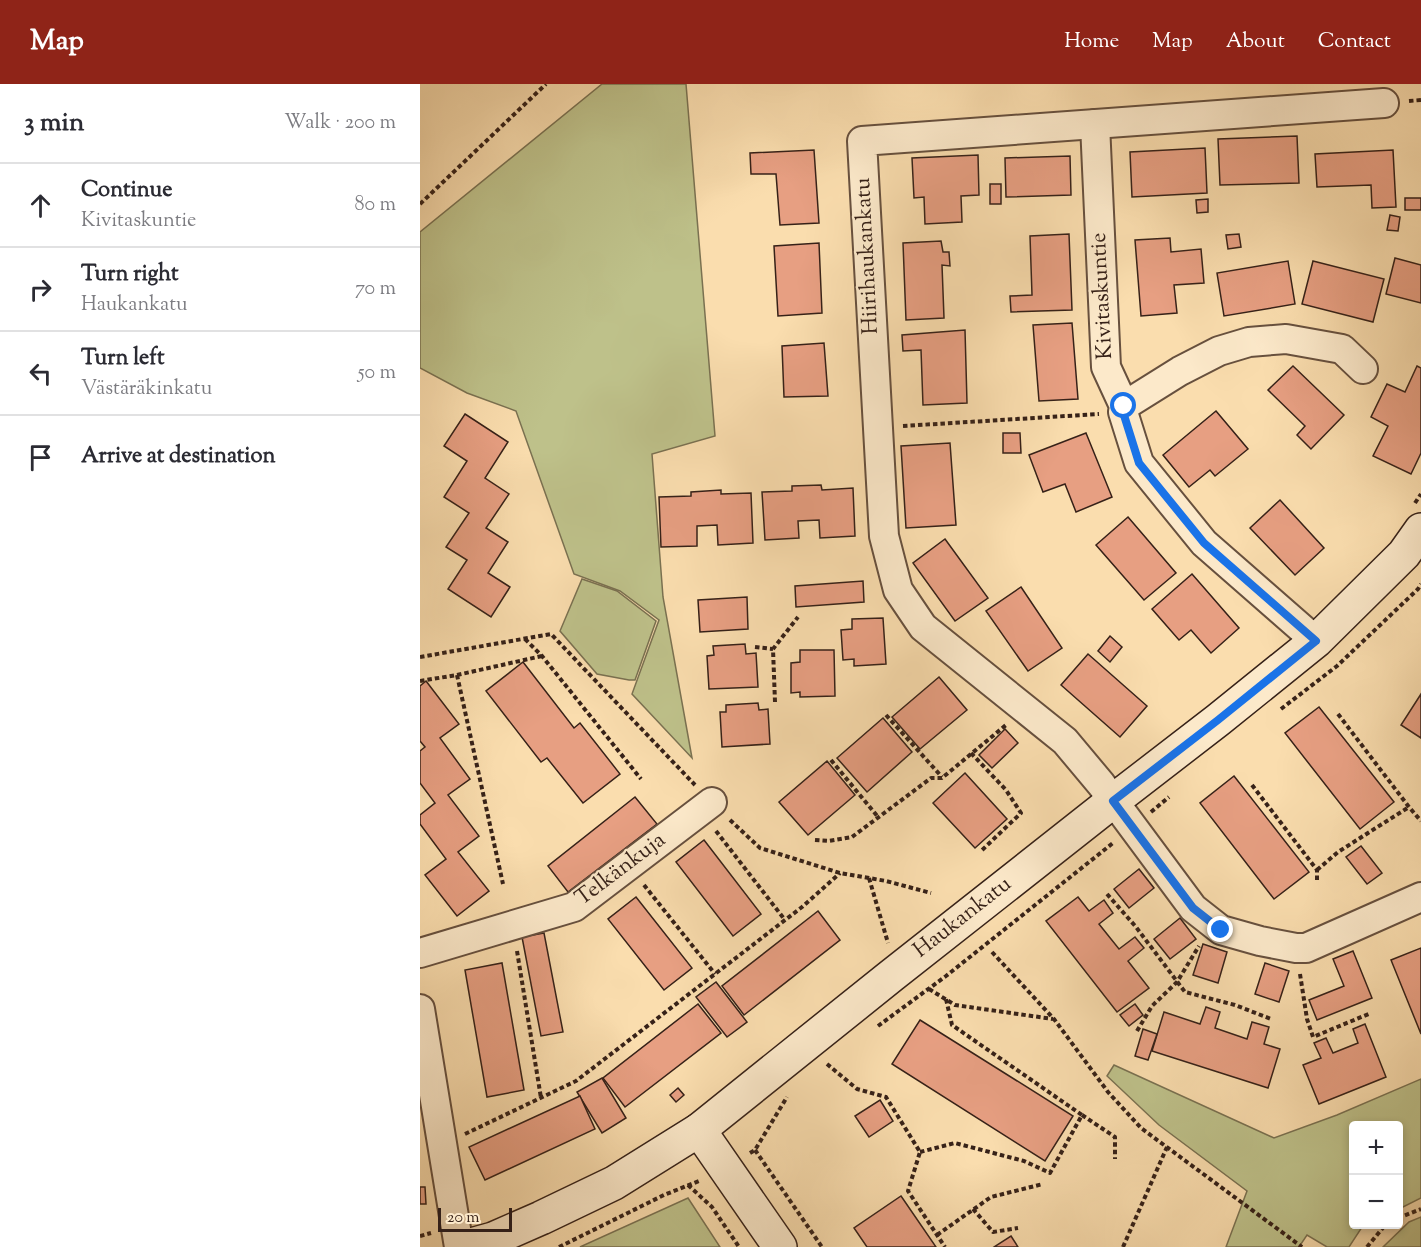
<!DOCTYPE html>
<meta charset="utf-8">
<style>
:root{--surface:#fff;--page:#f2f2f3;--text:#2b2b33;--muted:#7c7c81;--line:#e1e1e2;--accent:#8f2418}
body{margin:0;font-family:"Sorts Mill Goudy",serif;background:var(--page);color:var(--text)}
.controls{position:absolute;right:18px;bottom:18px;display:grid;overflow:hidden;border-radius:6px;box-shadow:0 3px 9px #0003}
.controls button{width:54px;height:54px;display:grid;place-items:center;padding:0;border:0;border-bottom:2px solid var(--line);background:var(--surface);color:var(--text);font:30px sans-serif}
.scale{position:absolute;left:18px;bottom:15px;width:74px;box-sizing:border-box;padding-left:6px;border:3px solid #362118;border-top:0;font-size:16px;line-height:21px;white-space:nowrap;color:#362118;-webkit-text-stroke:4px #fce9ca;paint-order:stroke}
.stop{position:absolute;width:18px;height:18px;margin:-14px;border:4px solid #1a73e8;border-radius:50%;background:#fff}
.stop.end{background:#1a73e8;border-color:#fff;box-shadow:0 2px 6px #0008}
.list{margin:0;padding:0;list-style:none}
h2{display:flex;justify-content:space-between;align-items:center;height:78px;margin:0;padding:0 24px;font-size:26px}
h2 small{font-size:20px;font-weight:400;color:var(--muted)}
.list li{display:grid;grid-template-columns:39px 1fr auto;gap:18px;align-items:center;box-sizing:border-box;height:84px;padding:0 24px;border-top:2px solid var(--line)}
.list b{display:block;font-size:22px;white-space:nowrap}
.list p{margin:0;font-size:20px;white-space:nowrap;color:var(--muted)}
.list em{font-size:20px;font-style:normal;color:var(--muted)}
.icon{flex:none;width:33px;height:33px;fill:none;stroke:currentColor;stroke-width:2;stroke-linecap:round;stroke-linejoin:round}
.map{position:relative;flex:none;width:1001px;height:1163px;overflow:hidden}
header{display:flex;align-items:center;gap:36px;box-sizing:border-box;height:84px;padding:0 30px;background:var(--accent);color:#fff}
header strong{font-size:28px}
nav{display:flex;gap:33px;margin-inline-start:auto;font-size:21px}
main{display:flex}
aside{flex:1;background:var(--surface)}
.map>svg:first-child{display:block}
</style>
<header>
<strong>Map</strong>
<nav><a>Home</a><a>Map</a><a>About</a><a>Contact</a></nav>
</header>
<main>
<aside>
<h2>3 min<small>Walk · 200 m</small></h2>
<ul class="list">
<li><svg class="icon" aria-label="ahead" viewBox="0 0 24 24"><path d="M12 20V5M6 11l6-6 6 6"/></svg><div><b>Continue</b><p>Kivitaskuntie</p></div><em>80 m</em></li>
<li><svg class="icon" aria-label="right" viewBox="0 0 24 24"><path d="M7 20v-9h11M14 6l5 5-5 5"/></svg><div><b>Turn right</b><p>Haukankatu</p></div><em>70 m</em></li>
<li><svg class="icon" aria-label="left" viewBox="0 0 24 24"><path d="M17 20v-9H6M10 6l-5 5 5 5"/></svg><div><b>Turn left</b><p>Västäräkinkatu</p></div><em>50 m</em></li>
<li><svg class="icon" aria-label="arrive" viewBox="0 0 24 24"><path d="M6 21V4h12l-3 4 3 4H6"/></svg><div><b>Arrive at destination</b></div></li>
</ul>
</aside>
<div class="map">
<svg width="1001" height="1163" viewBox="0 0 1001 1163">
<rect width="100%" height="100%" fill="#faddae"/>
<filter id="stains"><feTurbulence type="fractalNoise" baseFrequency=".00333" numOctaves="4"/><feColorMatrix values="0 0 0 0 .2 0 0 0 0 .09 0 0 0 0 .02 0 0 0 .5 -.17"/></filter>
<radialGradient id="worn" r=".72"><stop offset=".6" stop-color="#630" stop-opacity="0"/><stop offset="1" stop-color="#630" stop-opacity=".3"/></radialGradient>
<g fill="#bec18a" stroke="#7a7151" stroke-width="1.5">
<path d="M182 0H266L295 352 232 370 243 513 272 674 212 610 239 536 200 507 154 490 96 327 47 309 0 284V148Z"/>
<path d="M162 495 197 507 236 537 215 596H209L177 590 140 547Z"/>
<path d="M694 981 854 1054 917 1031 1001 995V1114L979 1125 978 1042H934V1140L947 1141 942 1143 929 1163H907L887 1151 879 1163H806L827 1107 739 1041 687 992Z"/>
<path d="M268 1114 300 1163H160Z"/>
<path d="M1001 1133V1163H963L989 1138Z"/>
</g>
<g fill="#e79f82" stroke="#362118" stroke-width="1.5">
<path d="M877 52 879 99 800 101 798 55Z"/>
<path d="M785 64 787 109 712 113 710 68Z"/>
<path d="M394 66 399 139 360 141 356 90H331L330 69Z"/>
<path d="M973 66 976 123 952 124 951 101 897 103 895 70Z"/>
<path d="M558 71 559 111 541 112 542 138 505 140 504 113 494 114 492 74Z"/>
<path d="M650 72 651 111 586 113 585 74Z"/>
<rect x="570" y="100" width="11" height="20"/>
<rect x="985" y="114" width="16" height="12"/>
<path d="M788 115V128L777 129 776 116Z"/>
<path d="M970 131 980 133 978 147 967 146Z"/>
<path d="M649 150 652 226 591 228 590 212 612 211 610 152Z"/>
<path d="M819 150 821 163 808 165 806 151Z"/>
<path d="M750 154 751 168 781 165 784 199 754 201 757 229 721 232 715 156Z"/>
<path d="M521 157 523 168H529L530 182 522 181 524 234 486 236 483 159Z"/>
<path d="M399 159 402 229 358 232 354 162Z"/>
<path d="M975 174 1001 181V219L966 210Z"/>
<path d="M868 177 875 220 804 232 797 189Z"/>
<path d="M893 177 964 195 953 238 882 220Z"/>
<path d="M652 239 658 315 619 317 613 241Z"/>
<path d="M545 246 547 319 503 321 501 266 483 267 482 251Z"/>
<path d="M404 259 408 312 364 313 362 262Z"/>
<path d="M873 282 924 331 891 365 877 351 885 342 848 306Z"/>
<path d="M997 282 1001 284V369L991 390 953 372 968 342 951 333 967 300 985 308Z"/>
<path d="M796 327 828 365 795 392 790 386 769 403 743 371Z"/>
<path d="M45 330 88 358 65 394 89 410 66 444 88 458 68 489 90 503 71 533 28 505 47 476 26 463 49 429 24 413 47 377 24 362Z"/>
<path d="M583 349H600L601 369H583Z"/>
<path d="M666 349 692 413 656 428 645 400 623 408 609 371Z"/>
<path d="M530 359 536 441 486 444 481 362Z"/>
<path d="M401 401 402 406 433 404 435 452 400 454 399 436 378 437 379 454 345 456 342 408 372 407V402Z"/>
<path d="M301 406V410L331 409 333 459 298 461 297 441 277 442V462L241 463 239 413 271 412V408Z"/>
<path d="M860 416 904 464 875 491 830 444Z"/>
<path d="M708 433 756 489 724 516 676 461Z"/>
<path d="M525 455 568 514 535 537 493 479Z"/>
<path d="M772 490 819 544 791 569 771 546 759 556 732 525Z"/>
<path d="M443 497 444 518 376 523 375 502Z"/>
<path d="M601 503 642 564 608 587 566 527Z"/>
<path d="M327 513 328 545 280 548 278 516Z"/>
<path d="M463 534 466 580 434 582V575L423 576 421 546 432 545V535Z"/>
<path d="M690 552 702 563 690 578 678 567Z"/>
<path d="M325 560 326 570 336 569 338 603 289 605 287 572 294 571 293 562Z"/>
<path d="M380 566H414L415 612 380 613V608L371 609V579L380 578Z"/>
<path d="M668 570 727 622 700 653 641 601Z"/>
<path d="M103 578 154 644 160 639 200 690 163 719 127 674 121 678 66 607Z"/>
<path d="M519 593 547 626 500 665 472 633Z"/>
<path d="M6 597 39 640 20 654 50 695 28 711 59 752 38 768 69 807 37 832 5 791 26 775 0 740V731L15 719 0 699V667L5 663 0 657V602Z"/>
<path d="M1001 610V654L981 641Z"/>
<path d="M338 619 339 626 348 625 350 660 302 663 300 628H306V621Z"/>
<path d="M899 623 974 718 940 745 865 649Z"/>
<path d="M463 634 492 668 447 708 417 674Z"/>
<path d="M585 645 598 659 572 684 559 671Z"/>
<path d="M407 677 435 711 388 751 359 718Z"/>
<path d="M545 689 587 735 555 764 513 719Z"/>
<path d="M814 692 889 788 854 815 780 719Z"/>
<path d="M215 713 237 740 148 808 128 782Z"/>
<path d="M284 756 341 830 313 852 256 778Z"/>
<path d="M941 762 962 789 947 800 926 773Z"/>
<path d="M719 785 734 804 709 824 694 805Z"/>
<path d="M216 813 272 884 244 906 188 835Z"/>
<path d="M658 813 669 827 684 816 693 829 679 840 699 865 715 853 724 864 708 877 729 904 697 928 626 837Z"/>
<path d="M398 827 420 856 324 931 302 902Z"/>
<path d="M760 834 776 855 750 875 734 855Z"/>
<path d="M124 849 143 948 121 952 102 853Z"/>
<path d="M783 860 807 868 798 899 773 891Z"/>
<path d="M1001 864V950L971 876Z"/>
<path d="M933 867 952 914 897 936 889 916 924 902 913 875Z"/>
<path d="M82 879 104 1006 67 1013 45 886Z"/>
<path d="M845 879 869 887 859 918 835 910Z"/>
<path d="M296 898 327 938 307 953 276 913Z"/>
<path d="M278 920 301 949 205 1023 183 994Z"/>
<path d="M715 920 723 931 709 942 700 931Z"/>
<path d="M786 923 800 928 795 944 827 955 832 938 849 943 844 960 860 965 848 1004 732 967 744 928 780 940Z"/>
<path d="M500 936 653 1032 625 1077 472 980Z"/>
<path d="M945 940 966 993 899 1020 883 981 901 974 894 959 906 954 913 969 938 959 933 945Z"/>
<path d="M723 945 737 950 728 976 715 972Z"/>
<path d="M182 994 206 1034 182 1049 157 1008Z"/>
<path d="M258 1004 264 1011 256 1018 250 1011Z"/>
<path d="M160 1012 175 1045 65 1096 49 1063Z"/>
<path d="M460 1016 473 1037 449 1053 435 1032Z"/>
<path d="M0 1103H5L6 1120H0Z"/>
<path d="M481 1112 516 1163H447L434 1144Z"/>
<path d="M591 1152 598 1163H574Z"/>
</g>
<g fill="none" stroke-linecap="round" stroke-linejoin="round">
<defs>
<g id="street">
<path d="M964 19 442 57 464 452 478 506 503 543 645 657 681 700 773 824 801 846 840 857 876 864H886L1001 813"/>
<path d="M675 40 686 283 704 322 703 328 719 379 784 459 896 557"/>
<path d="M704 322 760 287 799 267 829 258 866 255 922 265 943 285"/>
<path d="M0 869 154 823 292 718"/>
<path d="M0 925 39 1163"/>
</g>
<g id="secondary">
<path d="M279 1046 360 1163"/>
<path d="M44 1163 73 1155 121 1134 194 1099 279 1046 471 892 693 717 798 636 896 557 984 470 1001 446"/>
</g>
</defs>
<use href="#street" stroke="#67503e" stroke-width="32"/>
<use href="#secondary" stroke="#362118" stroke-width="36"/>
<g stroke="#362118" stroke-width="4" stroke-dasharray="4.5 3" stroke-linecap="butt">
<path d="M989 17 1001 16"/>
<path d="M0 120 126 0"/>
<path d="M483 342 679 330"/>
<path d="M995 419 1001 410"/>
<path d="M105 555 122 572 221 695"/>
<path d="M335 563 353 565"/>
<path d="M0 573 131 550 275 701"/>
<path d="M37 591 83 800"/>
<path d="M0 597 37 591 122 572"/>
<path d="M355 618 353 565 378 533"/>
<path d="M861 625 917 582 998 505 1001 500"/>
<path d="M918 630 989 723 1001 737"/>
<path d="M466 631 522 693"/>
<path d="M551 669 586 706 601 729 560 768"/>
<path d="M411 676 458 733"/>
<path d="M832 701 897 786V799"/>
<path d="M731 728 749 713"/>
<path d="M310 736 340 764 420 789 466 797 511 809"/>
<path d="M296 747 365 836"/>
<path d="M395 756 409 757 432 753 511 694H522L586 641"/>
<path d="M897 786 918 768 989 723"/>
<path d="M449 794 468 859"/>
<path d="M224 801 295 890"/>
<path d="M687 810 716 843 765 908 815 921 851 935"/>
<path d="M97 867 121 1014"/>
<path d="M572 868 634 935 688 1008 721 1044 882 1163"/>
<path d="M880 890 887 935 893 953 951 929"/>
<path d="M509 905 535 921 633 935"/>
<path d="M458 942 526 892 693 759"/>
<path d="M717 947 732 922 757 898 779 862"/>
<path d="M407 980 437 1005 466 1013 500 1068 488 1107 525 1163"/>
<path d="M662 1031 695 1053V1075"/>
<path d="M45 1050 156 997 382 823 420 789"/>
<path d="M335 1066 402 1163"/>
<path d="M500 1068 535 1059 604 1077 630 1089 662 1031 532 941 526 915"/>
<path d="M330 1069 335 1066 367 1013"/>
<path d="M268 1101 292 1123 319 1163"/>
<path d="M553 1125 573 1148 598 1144"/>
<path d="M978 1134 1001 1125"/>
<path d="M517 1151 571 1113 623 1100"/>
<path d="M0 1152 11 1149"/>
<path d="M139 1163 244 1111 279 1097"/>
<path d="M703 1163 747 1063"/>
<path d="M947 1163 966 1140"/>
</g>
<use href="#street" stroke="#fce9ca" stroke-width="28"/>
<use href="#secondary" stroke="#fce9ca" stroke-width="33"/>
</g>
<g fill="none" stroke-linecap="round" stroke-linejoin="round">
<path stroke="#1a73e8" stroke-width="8" d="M704 322 703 328 719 379 784 459 896 557 798 636 693 717 773 824 801 846"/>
</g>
<g text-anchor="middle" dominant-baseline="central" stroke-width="4.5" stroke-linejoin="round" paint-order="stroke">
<g font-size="22" fill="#362118" stroke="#fce9ca">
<text transform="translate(448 172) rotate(-93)">Hiirihaukankatu</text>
<text transform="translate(683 212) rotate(-93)">Kivitaskuntie</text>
<text transform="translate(201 786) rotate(-37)">Telkänkuja</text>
<text transform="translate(543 834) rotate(-38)">Haukankatu</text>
</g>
</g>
<rect width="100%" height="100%" filter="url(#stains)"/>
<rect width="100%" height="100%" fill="url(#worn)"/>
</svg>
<div class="controls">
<button>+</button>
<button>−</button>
</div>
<div class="scale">20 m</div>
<div class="stop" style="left:704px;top:322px"></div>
<div class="stop end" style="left:801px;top:846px"></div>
</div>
</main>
